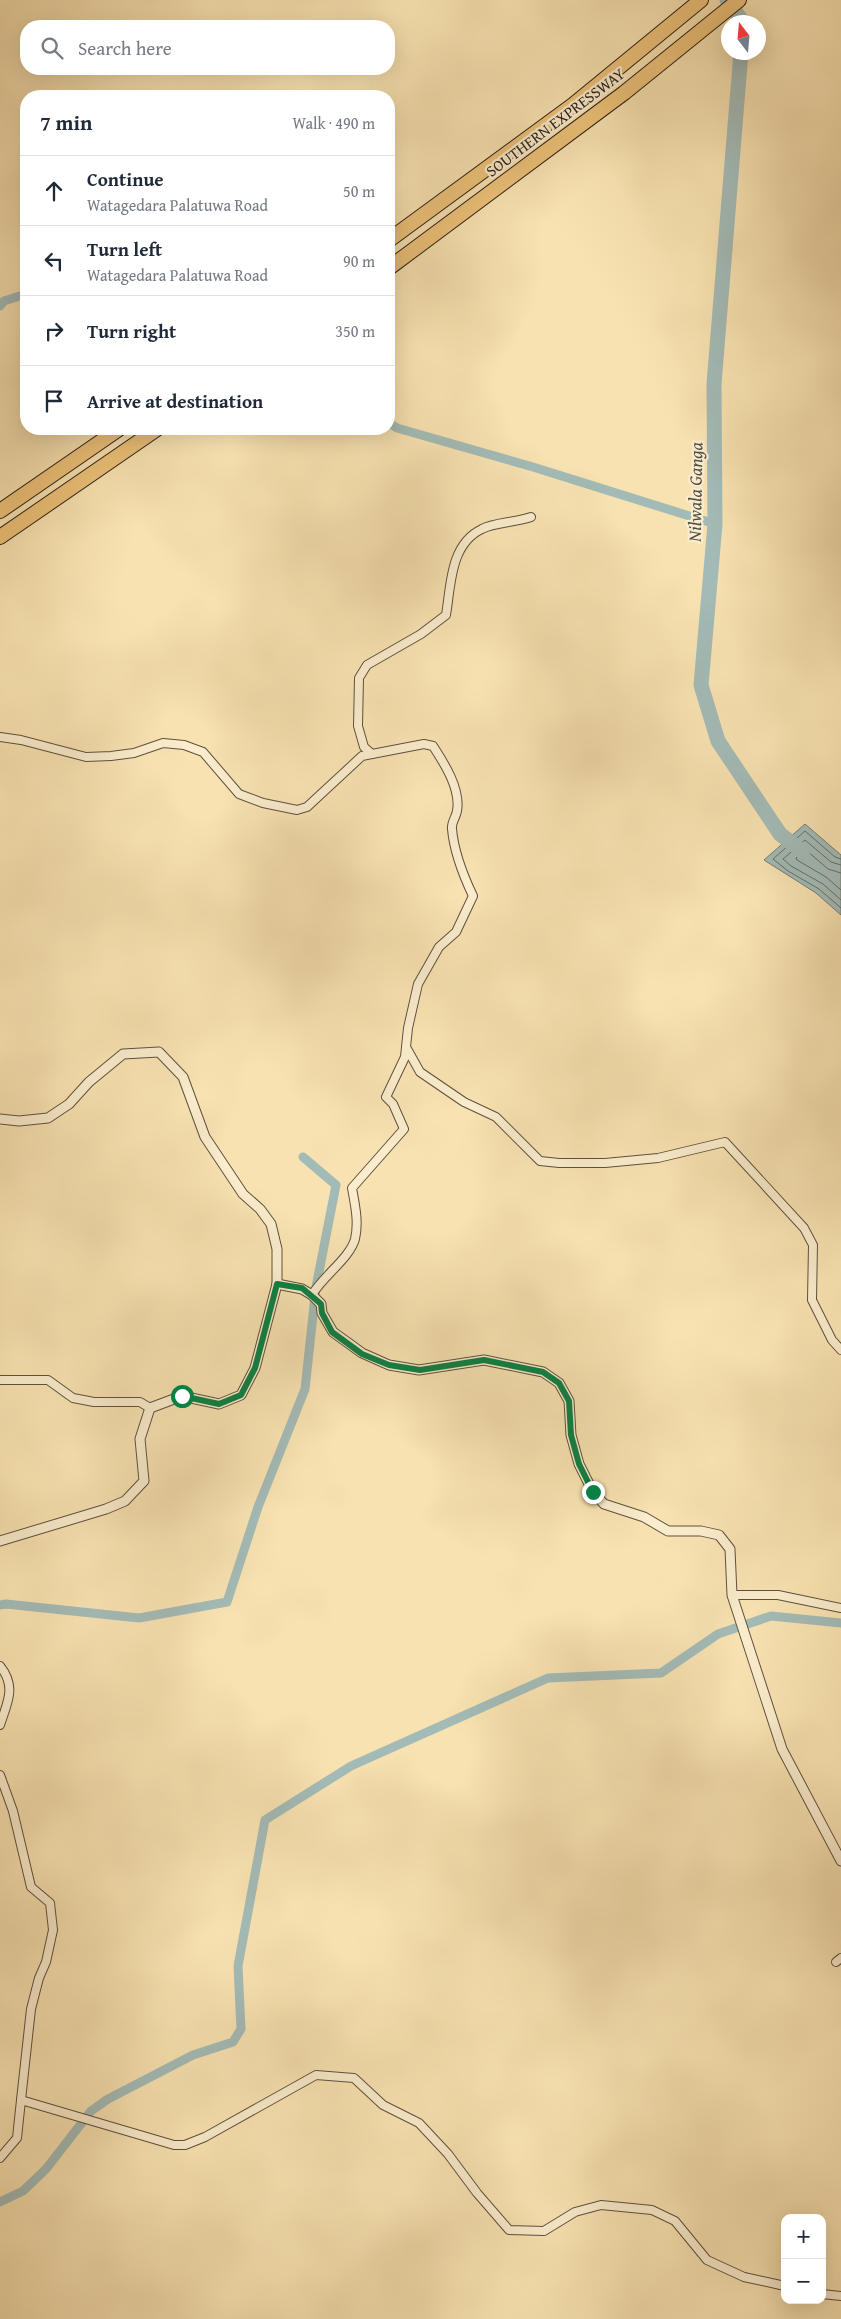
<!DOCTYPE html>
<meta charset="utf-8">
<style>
:root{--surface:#fff;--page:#f6f6f7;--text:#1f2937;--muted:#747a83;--line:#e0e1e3}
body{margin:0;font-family:"Gentium Book Plus",serif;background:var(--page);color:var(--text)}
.controls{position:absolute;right:15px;bottom:15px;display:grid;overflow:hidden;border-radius:10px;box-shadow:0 5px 20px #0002}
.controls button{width:45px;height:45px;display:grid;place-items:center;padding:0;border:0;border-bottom:1px solid var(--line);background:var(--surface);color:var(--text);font:25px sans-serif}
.compass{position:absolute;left:721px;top:15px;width:45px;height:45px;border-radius:50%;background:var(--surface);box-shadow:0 5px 20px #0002;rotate:344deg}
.stop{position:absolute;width:15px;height:15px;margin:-11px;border:4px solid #0b8043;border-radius:50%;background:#fff}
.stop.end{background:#0b8043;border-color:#fff;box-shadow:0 1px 5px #0008}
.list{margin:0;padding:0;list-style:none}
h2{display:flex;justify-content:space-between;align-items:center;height:65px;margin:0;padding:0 20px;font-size:21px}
h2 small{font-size:16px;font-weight:400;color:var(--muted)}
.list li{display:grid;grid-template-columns:32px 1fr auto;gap:15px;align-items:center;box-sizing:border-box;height:70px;padding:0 20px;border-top:1px solid var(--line)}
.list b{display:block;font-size:19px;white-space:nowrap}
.list p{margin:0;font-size:16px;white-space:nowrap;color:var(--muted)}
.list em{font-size:16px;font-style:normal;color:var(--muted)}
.icon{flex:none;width:28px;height:28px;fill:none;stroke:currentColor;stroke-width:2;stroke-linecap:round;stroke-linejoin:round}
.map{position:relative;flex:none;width:841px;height:2319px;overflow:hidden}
.search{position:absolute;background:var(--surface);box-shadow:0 5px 20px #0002;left:20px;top:20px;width:375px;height:55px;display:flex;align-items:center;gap:12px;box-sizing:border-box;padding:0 18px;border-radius:20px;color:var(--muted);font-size:19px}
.panel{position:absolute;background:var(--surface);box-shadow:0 5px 20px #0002;left:20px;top:90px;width:375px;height:345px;border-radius:20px}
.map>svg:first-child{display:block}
</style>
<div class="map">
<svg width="841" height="2319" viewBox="0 0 841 2319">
<rect width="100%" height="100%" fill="#f8e2b1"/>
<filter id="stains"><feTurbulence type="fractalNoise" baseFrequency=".004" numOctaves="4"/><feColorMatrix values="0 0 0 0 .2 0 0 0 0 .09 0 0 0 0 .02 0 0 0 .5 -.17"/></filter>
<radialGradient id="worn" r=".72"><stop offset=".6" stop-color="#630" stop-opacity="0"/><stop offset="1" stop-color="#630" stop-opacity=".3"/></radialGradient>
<path fill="#a3bbb7" stroke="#737d78" d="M805 824 841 855V915L816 893 764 860Z"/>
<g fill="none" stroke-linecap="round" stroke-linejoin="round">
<g stroke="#666d68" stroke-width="1">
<path d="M841 859 835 857 805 831 773 859 788 871 819 889 841 908"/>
<path d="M841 865 831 862 805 840 783 859 791 866 823 884 841 900"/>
<path d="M841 873 828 869 806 850 796 858 797 860 826 877 841 890"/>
</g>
<g stroke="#a3bbb7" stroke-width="9">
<path d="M0 306 4 301 26 294"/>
<path d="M389 423 397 428 533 467 715 524"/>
<path d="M0 1605 6 1604 139 1618 227 1602 258 1507 305 1389 316 1287 336 1185 303 1157"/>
<path d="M0 2202 23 2191 46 2169 91 2111 108 2099 193 2055 233 2042 241 2029 238 1966 265 1820 351 1766 548 1678 661 1673 718 1634 771 1616 841 1623"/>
</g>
<g stroke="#a3bbb7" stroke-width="15">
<path d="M727 0 743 22"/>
<path d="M741 52 714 384 715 524 701 685 718 741 780 834 803 852"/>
</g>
<defs>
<g id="minor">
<path d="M531 517C517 522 492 523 482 529 450 544 451 585 446 615L421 634 367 665 359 678 358 726 364 747 372 754 424 744 433 746C444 763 461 789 457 811 456 817 451 823 452 829 454 852 463 875 473 896L456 932 439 947 418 984 408 1028 406 1047 420 1072 464 1102 496 1117 540 1161 559 1163H605L658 1158 725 1142 804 1228 813 1245 812 1300 832 1340 841 1350"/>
<path d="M0 737 21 740 86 757 111 756 134 753 163 743 184 745 203 752 239 794 263 803 297 810 307 807 362 756 372 754"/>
<path d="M312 1295C322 1277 350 1258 355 1239 359 1222 355 1205 352 1188L404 1129 393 1104 386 1097 405 1057 406 1047"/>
<path d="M0 1380H48L73 1398 94 1402H140L150 1408"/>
<path d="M732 1595H778L841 1608"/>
<path d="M0 1666C17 1687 7 1703 0 1725"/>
<path d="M0 1775 13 1811 31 1887 50 1903 53 1930 46 1962 39 1978 31 2009 21 2100"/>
<path d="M836 1962 841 1958"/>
<path d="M0 2158 17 2138 21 2100 174 2145H185L205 2137 316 2075 354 2078 383 2105 419 2123 448 2154 477 2193 509 2230 544 2231 575 2212 601 2205 652 2210 675 2221 707 2260 744 2277 785 2286"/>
<path d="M822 2294 841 2296"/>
</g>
<g id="tertiary">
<path d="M0 1119 19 1121 48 1118 69 1104 89 1082 123 1054 159 1052 183 1077 205 1137 243 1194 260 1209 271 1224 277 1249V1284L302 1289 312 1295 321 1304 322 1313 333 1332 362 1353 389 1365 419 1370 484 1360 543 1372 559 1383 569 1401 571 1435 579 1464 593 1492 604 1504 644 1517 668 1531H701L719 1535 730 1549 732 1595 782 1749 841 1861"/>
<path d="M0 1541 106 1509 125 1501 144 1481 140 1439 150 1408 182 1396 219 1404 241 1395 255 1368 277 1284"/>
</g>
<g id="motorway">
<path d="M389 240 573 105 701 0"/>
<path d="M389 268 624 93 739 0"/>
<path d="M0 511 119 429"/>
<path d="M0 537 157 429"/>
</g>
</defs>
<use href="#minor" stroke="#5e503f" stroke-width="10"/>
<use href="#tertiary" stroke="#5e503f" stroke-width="11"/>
<use href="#motorway" stroke="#2a1f19" stroke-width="16"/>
<use href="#minor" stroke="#faeccc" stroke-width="8"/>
<use href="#tertiary" stroke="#faeccc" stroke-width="9"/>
<use href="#motorway" stroke="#ecc178" stroke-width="14"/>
</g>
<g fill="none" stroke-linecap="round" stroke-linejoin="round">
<path stroke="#0b8043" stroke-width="6" d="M182 1396 219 1404 241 1395 255 1368 277 1284 302 1288 321 1304 322 1313 332 1332 362 1354 389 1365 420 1370 484 1360 543 1372 559 1383 569 1401 571 1435 579 1464 593 1492"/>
</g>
<g text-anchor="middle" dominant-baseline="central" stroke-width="4.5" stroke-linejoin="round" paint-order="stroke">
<g font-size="16" fill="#2a1f19" stroke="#faeccc">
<text transform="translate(555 122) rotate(-37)">SOUTHERN EXPRESSWAY</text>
</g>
<g font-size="18" font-style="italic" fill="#4e4e48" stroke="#faeccc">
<text transform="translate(695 492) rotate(-89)">Nilwala Ganga</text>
</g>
</g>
<rect width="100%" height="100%" filter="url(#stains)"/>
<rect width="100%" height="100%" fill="url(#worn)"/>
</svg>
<div class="controls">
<button>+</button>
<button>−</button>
</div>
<svg class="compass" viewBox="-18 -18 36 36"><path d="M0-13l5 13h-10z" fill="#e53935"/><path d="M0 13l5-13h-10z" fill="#747a83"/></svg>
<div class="stop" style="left:182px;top:1396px"></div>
<div class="stop end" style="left:593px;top:1492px"></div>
<div class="search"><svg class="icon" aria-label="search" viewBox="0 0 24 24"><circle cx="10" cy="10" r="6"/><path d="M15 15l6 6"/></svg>Search here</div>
<section class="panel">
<h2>7 min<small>Walk · 490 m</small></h2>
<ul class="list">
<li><svg class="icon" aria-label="ahead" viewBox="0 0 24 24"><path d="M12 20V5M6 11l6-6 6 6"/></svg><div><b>Continue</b><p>Watagedara Palatuwa Road</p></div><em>50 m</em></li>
<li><svg class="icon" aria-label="left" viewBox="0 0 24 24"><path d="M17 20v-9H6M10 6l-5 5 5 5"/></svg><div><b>Turn left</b><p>Watagedara Palatuwa Road</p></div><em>90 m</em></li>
<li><svg class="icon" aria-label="right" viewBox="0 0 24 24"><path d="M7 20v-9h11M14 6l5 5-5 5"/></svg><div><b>Turn right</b></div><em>350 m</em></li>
<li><svg class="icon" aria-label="arrive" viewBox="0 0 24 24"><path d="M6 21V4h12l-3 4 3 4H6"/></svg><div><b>Arrive at destination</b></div></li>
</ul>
</section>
</div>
